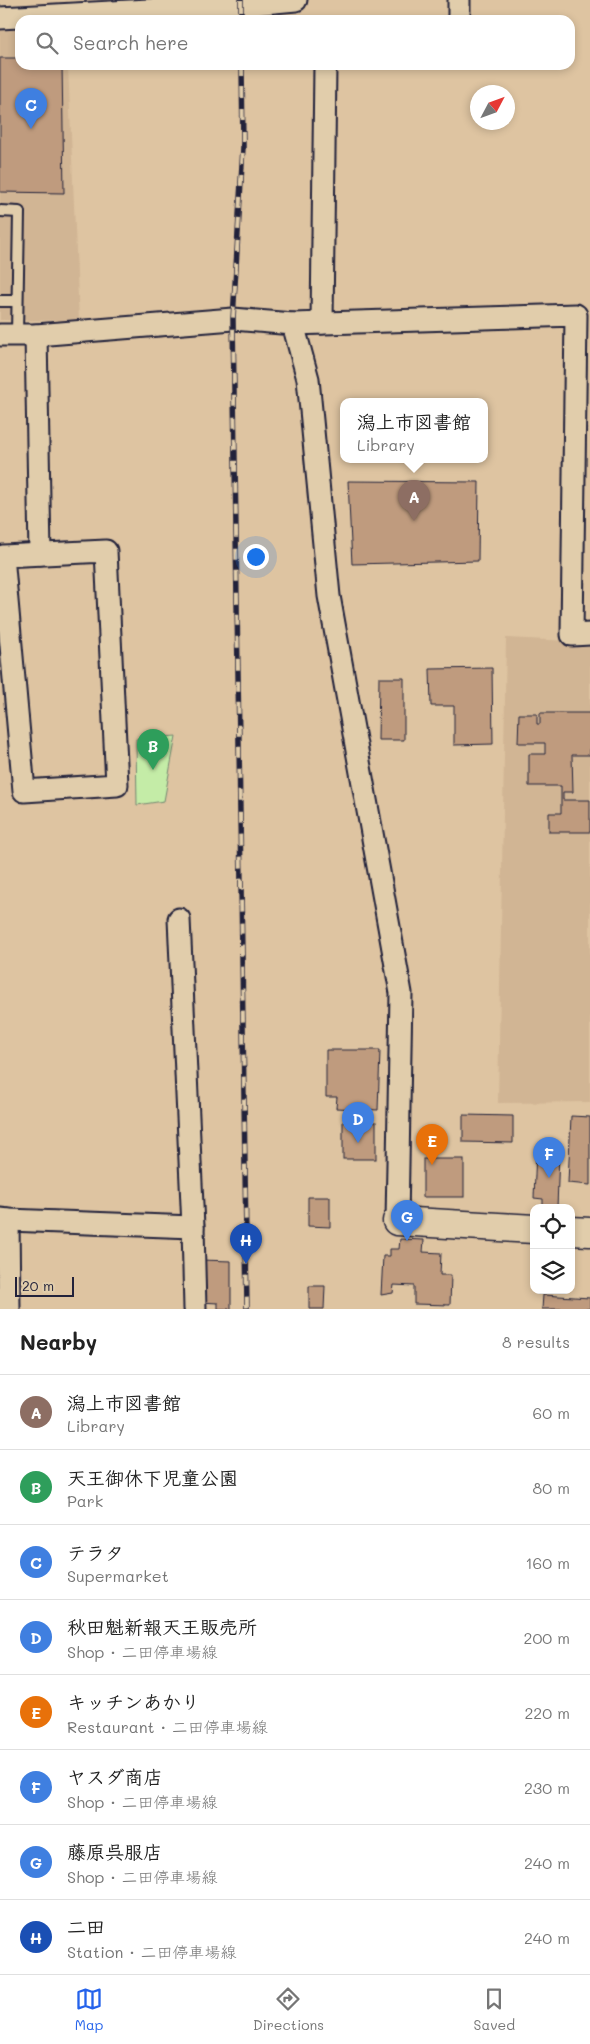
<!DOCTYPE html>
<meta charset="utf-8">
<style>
:root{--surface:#fff;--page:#f6f6f6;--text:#222;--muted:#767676;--line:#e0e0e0;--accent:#2563eb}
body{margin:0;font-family:Mali,"Klee One",sans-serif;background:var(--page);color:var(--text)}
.controls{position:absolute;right:15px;bottom:15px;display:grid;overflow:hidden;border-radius:10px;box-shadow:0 2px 8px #0003}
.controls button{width:45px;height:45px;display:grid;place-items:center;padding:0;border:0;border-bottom:1px solid var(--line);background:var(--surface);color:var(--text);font:25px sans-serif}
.compass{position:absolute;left:470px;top:85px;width:45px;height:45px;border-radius:50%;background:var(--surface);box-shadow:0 2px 8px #0003;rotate:49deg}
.scale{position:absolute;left:15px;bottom:12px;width:59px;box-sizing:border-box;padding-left:5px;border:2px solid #22223b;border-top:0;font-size:14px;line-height:18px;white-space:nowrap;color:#22223b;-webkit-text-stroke:4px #e1cdab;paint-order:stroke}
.you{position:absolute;left:255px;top:556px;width:18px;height:18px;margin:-12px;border:4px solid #fff;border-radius:50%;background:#1a73e8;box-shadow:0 0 0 8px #1a73e833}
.badge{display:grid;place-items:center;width:32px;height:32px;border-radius:50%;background:var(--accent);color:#fff;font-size:16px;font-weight:700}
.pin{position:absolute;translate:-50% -41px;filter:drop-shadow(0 1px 2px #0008)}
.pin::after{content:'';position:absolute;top:26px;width:18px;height:15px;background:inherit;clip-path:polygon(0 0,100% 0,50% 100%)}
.popup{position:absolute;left:340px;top:398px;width:148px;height:65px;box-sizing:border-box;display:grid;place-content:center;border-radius:10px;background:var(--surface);filter:drop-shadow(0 1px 4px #0005);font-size:16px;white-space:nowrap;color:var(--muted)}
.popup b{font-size:19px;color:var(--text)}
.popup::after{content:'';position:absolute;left:50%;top:100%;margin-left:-10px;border:10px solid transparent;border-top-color:var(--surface)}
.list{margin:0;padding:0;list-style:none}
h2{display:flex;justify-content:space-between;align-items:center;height:65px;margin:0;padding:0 20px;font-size:21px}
h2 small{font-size:16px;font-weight:400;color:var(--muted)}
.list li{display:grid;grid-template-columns:32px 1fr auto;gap:15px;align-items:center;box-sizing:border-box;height:75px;padding:0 20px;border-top:1px solid var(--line)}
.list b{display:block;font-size:19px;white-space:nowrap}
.list p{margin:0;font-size:16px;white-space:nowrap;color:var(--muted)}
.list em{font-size:16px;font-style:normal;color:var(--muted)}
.icon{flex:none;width:28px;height:28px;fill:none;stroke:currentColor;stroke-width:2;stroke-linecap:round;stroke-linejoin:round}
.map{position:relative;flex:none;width:590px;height:1309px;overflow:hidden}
.search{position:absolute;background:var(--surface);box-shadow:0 2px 8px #0003;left:15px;right:15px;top:15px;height:55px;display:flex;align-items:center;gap:12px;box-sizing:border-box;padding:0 18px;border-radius:15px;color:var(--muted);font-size:19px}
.sheet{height:665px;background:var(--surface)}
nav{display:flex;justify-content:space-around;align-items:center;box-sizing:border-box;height:70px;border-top:1px solid var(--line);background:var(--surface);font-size:14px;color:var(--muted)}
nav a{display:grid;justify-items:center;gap:2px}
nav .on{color:var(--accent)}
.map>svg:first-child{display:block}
</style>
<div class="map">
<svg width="590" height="1309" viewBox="0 0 590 1309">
<rect width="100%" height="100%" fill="#dec4a1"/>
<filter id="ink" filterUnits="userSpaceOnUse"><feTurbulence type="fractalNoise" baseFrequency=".02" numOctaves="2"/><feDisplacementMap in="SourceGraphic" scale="10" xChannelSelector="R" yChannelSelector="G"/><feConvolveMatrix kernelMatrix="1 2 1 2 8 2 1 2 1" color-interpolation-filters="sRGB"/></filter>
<g filter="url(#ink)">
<g fill="#d1b594">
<path d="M0 29 20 30V65H68L79 321 0 320Z"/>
<path d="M506 638 590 642V1102L498 1103Z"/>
</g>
<path fill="#c4eca7" stroke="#738771" d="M176 736 164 801 137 805 136 739Z"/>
<g fill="#bf9b7e" stroke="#22223b">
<path d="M0 58H20V65H62L64 193 0 192Z"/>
<path d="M348 481 479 482 478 561 352 564Z"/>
<path d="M492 668 493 744 454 745V706H431L430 669Z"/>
<path d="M379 678H404V740H378Z"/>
<path d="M540 713H590V755H572L573 792H563V800H590V832H549V813H561V786H529V754H545V743H518L519 714H537V724H540Z"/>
<path d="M326 1050H380L378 1110 336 1108 337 1097H326Z"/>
<path d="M463 1115 513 1116V1143L463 1142Z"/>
<path d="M571 1116 590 1117V1185L568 1183Z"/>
<rect x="343" y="1122" width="33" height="37"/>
<path d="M536 1151 559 1152 557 1208H543V1199L534 1198Z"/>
<rect x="423" y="1159" width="41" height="38"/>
<path d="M308 1197H330V1227L308 1226Z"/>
<path d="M400 1239 424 1240 423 1252 441 1253 440 1275H451L450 1305 414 1304V1286L394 1285 393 1293 381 1295 383 1256H390V1249H399Z"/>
<path d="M201 1260 231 1261V1309H218V1303L200 1302Z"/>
<path d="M309 1286H325L324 1309H309Z"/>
<path d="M543 1295 590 1298V1309H542Z"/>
</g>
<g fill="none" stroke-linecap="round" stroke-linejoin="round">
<defs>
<g id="service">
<path d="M0 211 19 212 17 335"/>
<path d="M0 301H17"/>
</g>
<g id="minor">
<path d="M0 18 241 5 296 0"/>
<path d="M459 20V0"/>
<path d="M322 323 325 65"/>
<path d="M293 324 576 315 572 635 590 634"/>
<path d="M0 335H36L233 319 293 324 308 379 329 596 401 993 397 1221"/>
<path d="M36 335 40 554"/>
<path d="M106 551 117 785 24 791 3 556Z"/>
<path d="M179 919 193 1227 195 1309"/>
<path d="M0 1219 8 1220 9 1309"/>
<path d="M8 1220 193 1227"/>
</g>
<g id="secondary">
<path d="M397 1221 534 1229"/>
<path d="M571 1231 590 1232"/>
</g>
</defs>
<use href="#service" stroke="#22223b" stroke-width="14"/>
<use href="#minor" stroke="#22223b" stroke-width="25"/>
<use href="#secondary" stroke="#22223b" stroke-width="31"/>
<use href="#service" stroke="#e1cdab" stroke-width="10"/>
<use href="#minor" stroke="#e1cdab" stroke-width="21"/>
<use href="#secondary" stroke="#e1cdab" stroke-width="28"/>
<defs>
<g id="rail">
<path d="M241 0V20"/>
<path d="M242 65 243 147 233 319 247 1309"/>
</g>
</defs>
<use href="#rail" stroke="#22223b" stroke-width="5.5"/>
<use href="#rail" stroke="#e1cdab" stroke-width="4" stroke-dasharray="11" stroke-linecap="butt"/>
</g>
</g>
</svg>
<div class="controls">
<button><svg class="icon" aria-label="locate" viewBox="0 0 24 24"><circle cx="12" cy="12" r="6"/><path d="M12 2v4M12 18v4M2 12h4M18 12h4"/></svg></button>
<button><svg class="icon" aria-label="layers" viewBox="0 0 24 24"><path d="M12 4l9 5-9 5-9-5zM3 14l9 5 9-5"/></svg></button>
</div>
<svg class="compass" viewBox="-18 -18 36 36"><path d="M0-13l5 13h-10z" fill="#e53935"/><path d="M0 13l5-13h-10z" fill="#767676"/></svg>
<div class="scale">20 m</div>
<div class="you"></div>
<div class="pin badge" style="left:414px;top:521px;background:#8d6e63">A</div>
<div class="popup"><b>潟上市図書館</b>Library</div>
<div class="pin badge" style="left:153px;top:770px;background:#2e9e5b">B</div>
<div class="pin badge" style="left:31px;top:129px;background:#3f7fe0">C</div>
<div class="pin badge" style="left:358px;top:1143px;background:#3f7fe0">D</div>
<div class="pin badge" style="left:432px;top:1165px;background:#e8710a">E</div>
<div class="pin badge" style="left:549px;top:1178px;background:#3f7fe0">F</div>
<div class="pin badge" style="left:407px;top:1241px;background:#3f7fe0">G</div>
<div class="pin badge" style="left:246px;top:1264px;background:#1a4fb4">H</div>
<div class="search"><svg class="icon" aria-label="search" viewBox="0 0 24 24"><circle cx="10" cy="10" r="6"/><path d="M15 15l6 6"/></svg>Search here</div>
</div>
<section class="sheet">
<h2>Nearby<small>8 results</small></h2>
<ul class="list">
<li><span class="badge" style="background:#8d6e63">A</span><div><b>潟上市図書館</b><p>Library</p></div><em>60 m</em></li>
<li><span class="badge" style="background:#2e9e5b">B</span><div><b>天王御休下児童公園</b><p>Park</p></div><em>80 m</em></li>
<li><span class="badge" style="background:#3f7fe0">C</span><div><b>テラタ</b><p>Supermarket</p></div><em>160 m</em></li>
<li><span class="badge" style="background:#3f7fe0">D</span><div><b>秋田魁新報天王販売所</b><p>Shop · 二田停車場線</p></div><em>200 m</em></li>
<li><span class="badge" style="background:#e8710a">E</span><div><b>キッチンあかり</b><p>Restaurant · 二田停車場線</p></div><em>220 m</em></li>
<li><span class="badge" style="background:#3f7fe0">F</span><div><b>ヤスダ商店</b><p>Shop · 二田停車場線</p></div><em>230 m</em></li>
<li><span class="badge" style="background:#3f7fe0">G</span><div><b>藤原呉服店</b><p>Shop · 二田停車場線</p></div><em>240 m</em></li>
<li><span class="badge" style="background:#1a4fb4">H</span><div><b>二田</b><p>Station · 二田停車場線</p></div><em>240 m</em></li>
</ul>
</section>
<nav>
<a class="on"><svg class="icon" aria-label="map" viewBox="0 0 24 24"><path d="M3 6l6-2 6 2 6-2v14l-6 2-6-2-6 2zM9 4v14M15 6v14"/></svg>Map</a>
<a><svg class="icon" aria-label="directions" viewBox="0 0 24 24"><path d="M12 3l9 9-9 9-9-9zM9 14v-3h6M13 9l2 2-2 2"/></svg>Directions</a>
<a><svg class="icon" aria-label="saved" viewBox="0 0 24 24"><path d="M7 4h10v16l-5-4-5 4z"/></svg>Saved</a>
</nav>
